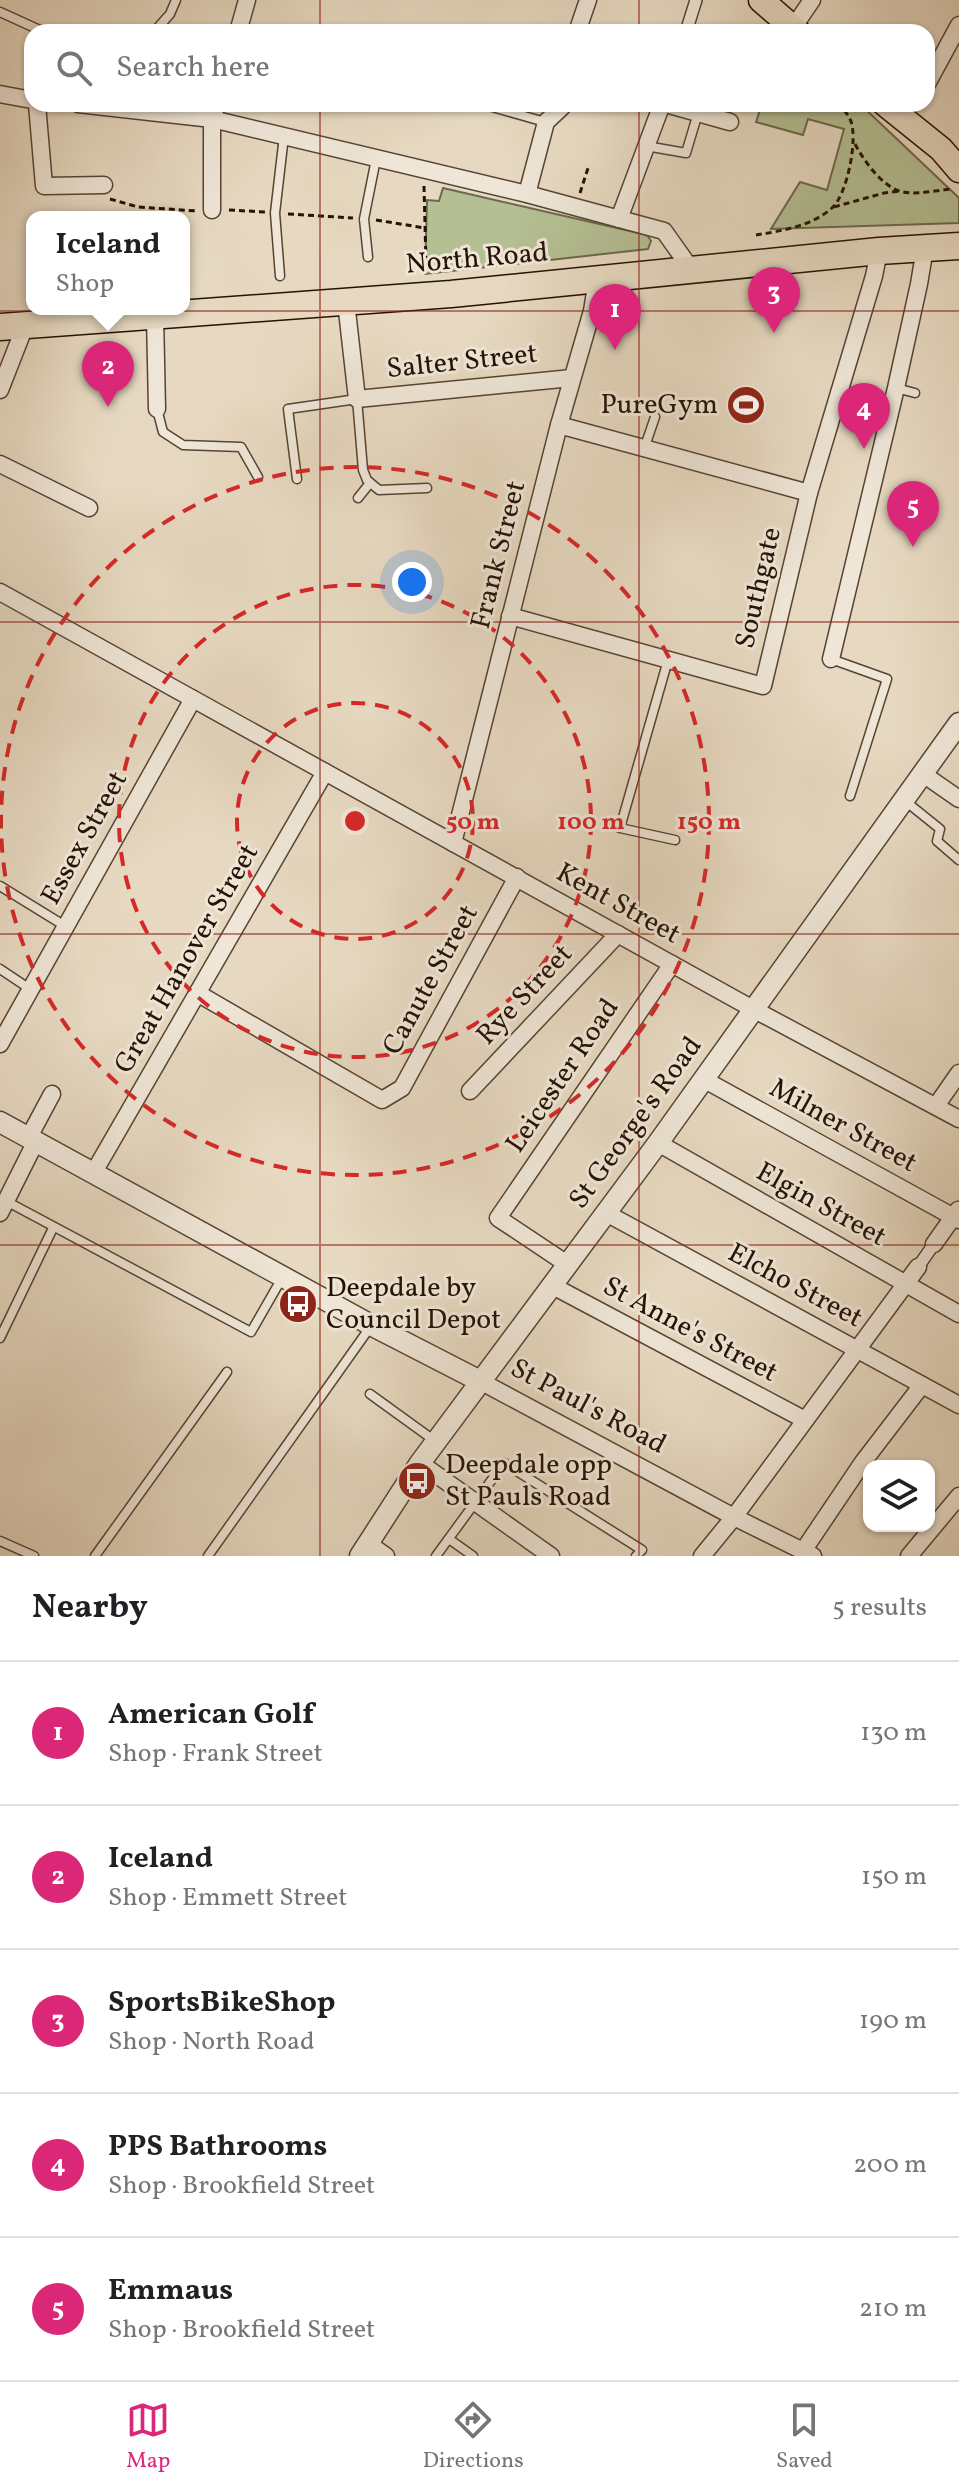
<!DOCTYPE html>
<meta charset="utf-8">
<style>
:root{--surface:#fff;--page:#f6f6f6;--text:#202124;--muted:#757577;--line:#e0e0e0;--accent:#db2777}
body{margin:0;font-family:Vollkorn,serif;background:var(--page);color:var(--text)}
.controls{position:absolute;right:24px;bottom:24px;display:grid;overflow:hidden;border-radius:16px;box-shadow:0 2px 6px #0004}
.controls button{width:72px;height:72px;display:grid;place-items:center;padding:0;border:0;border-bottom:2px solid var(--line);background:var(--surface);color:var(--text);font:40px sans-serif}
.you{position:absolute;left:412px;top:582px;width:28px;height:28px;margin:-20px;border:6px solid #fff;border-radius:50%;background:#1a73e8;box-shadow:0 0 0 12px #1a73e833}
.badge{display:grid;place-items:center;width:52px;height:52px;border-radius:50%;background:var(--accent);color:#fff;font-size:26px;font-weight:700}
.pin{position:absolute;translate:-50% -66px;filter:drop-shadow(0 2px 4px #0008)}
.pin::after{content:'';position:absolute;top:42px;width:28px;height:24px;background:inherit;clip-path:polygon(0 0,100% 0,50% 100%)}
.popup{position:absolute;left:26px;top:211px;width:164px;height:104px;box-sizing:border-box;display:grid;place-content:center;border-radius:16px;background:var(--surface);filter:drop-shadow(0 2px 6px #0005);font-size:26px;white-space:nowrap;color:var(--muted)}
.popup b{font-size:30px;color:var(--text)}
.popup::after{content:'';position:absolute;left:50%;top:100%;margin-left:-16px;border:16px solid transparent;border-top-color:var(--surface)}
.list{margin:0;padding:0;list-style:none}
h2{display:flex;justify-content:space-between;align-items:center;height:104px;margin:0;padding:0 32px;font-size:34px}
h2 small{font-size:26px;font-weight:400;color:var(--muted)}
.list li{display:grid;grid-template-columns:52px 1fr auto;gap:24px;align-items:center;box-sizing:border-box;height:144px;padding:0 32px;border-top:2px solid var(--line)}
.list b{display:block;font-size:30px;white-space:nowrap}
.list p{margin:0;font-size:26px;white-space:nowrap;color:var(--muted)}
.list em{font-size:26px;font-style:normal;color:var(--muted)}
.icon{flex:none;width:44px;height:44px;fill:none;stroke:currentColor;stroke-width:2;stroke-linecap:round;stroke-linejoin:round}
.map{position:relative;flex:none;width:959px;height:1556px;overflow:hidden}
.search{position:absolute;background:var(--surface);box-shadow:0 2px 6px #0004;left:24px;right:24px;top:24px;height:88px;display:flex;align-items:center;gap:20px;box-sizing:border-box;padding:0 28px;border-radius:24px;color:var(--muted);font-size:30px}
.sheet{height:824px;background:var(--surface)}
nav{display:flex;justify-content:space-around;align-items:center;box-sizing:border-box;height:112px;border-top:2px solid var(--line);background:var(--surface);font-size:22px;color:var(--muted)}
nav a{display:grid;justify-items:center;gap:4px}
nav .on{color:var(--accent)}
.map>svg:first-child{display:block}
</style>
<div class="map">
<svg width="959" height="1556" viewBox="0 0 959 1556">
<rect width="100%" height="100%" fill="#e7d9c1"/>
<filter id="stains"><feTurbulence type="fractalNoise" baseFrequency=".0025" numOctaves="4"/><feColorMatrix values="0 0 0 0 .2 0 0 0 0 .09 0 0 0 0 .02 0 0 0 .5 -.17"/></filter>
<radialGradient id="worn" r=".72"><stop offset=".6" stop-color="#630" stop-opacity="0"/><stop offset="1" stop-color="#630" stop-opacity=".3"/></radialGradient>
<g fill="#b4bf93" stroke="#6c684c" stroke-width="2">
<path d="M762 104H860L959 198V223L771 229 800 182 827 190 844 129 808 119 803 135 756 122Z"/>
<path d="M443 188 647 235 651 241 648 249 425 274 427 200 439 201Z"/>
</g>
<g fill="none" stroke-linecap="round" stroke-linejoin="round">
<defs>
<g id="service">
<path d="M0 12 44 32"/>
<path d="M154 32 170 14 176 0"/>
<path d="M482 104 545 122"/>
<path d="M646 146 686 153 698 113"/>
<path d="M368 257 364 219 376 159"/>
<path d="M280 276 275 213 284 136"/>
<path d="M896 388 915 393"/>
<path d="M157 409 163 432 183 445 241 447 258 477"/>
<path d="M644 449 655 417"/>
<path d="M297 479 288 409 357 399 363 470 367 480 379 490 427 488"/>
<path d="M358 498 370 483"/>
<path d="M831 659 887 679 850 796"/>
<path d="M668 660 620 828 675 840"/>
<path d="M904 800 940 829 937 841 959 860"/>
<path d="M0 886 65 926"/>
<path d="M0 969 30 989"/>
<path d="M6 1201 251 1332 282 1278"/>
<path d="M0 1338 53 1228"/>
<path d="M370 1394 435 1441"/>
<path d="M449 1539 473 1556"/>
<path d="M0 1541 34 1556"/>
<path d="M95 1556 227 1372"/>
<path d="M208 1556 371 1326"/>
<path d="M436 1556 504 1463 642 1550 636 1556"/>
</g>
<g id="pedestrian">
<path d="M686 32 696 0"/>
<path d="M918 1267 934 1244"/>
</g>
<g id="minor">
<path d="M793 28 812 0"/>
<path d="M238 32 247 0"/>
<path d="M577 32 588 0"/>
<path d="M927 84 959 25"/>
<path d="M0 94 32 100"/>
<path d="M37 104 44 186 104 185"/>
<path d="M78 104 212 119 527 194 664 231 691 269"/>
<path d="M666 104 730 122"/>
<path d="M527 194 546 122 562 107 563 104"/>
<path d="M212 210V119L217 104"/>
<path d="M619 219 662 104"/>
<path d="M346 302 357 399 572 378"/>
<path d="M155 316 157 409"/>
<path d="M0 390 25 326"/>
<path d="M559 425 809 493"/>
<path d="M0 464 89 508"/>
<path d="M0 592 753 1009 959 1119"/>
<path d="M510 616 763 686 809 493 874 276 879 251"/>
<path d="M831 659 896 388 919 284 925 248"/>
<path d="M923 774 959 799"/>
<path d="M453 843 559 425 592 311 597 280"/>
<path d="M197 993 382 1100 402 1088 517 877"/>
<path d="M0 1044 193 699"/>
<path d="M703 1079 959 1220"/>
<path d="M470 1091 618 934"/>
<path d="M936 1106 959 1073"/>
<path d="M29 1137 52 1094"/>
<path d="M658 1143 959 1314"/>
<path d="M94 1172 325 772"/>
<path d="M0 1213 36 1141"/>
<path d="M606 1213 959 1405"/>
<path d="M934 1244 958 1210"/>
<path d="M567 1264 498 1218 672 964"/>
<path d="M551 1285 805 1420"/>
<path d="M480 1381 734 1517 813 1556"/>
<path d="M420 1463 551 1556"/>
<path d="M369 1544 386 1556"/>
<path d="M803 1551 863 1462 922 1385"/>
<path d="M702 1556 734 1517 918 1267"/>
<path d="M909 1556 959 1496"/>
</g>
<g id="tertiary">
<path d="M0 1122 371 1325 480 1381"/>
<path d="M360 1556 420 1463 658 1143 959 723"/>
</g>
<g id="primary">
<path d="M761 0 798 32"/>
<path d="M885 104 941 149 959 170"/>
</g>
<path id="trunk" d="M0 327 451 294 879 251 959 246"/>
</defs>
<use href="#service" stroke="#564433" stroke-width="11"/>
<use href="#pedestrian" stroke="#564433" stroke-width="14"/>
<use href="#minor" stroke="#564433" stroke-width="19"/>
<use href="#tertiary" stroke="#564433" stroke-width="23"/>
<use href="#primary" stroke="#251204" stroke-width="27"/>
<use href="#trunk" stroke="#251204" stroke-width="29"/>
<g stroke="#251204" stroke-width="3" stroke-dasharray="6 4" stroke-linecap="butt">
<path d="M855 144C864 161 883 188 903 192 919 195 937 190 953 189"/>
<path d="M424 186 426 263"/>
<path d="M580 193 589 165"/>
<path d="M110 199 138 207 197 211"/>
<path d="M834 207 884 193 900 191"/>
<path d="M229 210 265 212"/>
<path d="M288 214 353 218"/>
<path d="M376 220 425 228"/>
<path d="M756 235C781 231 812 226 832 208 847 195 859 137 850 119 848 114 842 108 838 104"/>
</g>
<use href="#service" stroke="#efe6d7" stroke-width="8"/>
<use href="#pedestrian" stroke="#efe6d7" stroke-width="11"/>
<use href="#minor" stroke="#efe6d7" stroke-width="16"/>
<use href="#tertiary" stroke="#efe6d7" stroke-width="20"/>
<use href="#primary" stroke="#e7d9c1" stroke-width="24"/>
<use href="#trunk" stroke="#e7d9c1" stroke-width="26"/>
</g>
<path fill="none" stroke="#8f2418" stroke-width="2" stroke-opacity="0.55" d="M320 0V32M639 0V32M320 104V1556M639 104V1556M0 311H959M0 622H959M0 934H959M0 1245H959"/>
<g fill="none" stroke="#d62828" stroke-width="4" stroke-dasharray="14 10">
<circle cx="355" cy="821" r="118"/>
<circle cx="355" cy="821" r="236"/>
<circle cx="355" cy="821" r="354"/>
</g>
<defs>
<symbol id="stadium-disc" viewBox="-11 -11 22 22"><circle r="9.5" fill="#8f2418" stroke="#efe6d7"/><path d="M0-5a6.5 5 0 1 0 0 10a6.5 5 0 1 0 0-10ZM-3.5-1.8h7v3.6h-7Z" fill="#fff"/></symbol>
<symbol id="bus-disc" viewBox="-11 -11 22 22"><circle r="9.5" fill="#8f2418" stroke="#efe6d7"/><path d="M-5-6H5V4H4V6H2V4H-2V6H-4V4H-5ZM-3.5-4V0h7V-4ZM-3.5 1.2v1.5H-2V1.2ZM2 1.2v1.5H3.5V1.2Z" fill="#fff"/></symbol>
</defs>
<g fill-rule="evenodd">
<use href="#stadium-disc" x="724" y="383" width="44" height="44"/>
<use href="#bus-disc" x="276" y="1282" width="44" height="44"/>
<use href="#bus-disc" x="395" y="1459" width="44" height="44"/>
</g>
<g text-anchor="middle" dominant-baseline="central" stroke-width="6" stroke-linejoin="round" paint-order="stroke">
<g font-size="28" fill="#251204" stroke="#efe6d7">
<text transform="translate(477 259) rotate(-5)">North Road</text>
<text transform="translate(462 362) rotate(-6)">Salter Street</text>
<text transform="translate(499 555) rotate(-76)">Frank Street</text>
<text transform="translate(759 588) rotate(-77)">Southgate</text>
<text transform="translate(85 838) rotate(-61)">Essex Street</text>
<text transform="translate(618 904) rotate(29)">Kent Street</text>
<text transform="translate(187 959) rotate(-60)">Great Hanover Street</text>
<text transform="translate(431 980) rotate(-61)">Canute Street</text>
<text transform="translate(525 995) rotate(-47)">Rye Street</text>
<text transform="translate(563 1076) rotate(-56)">Leicester Road</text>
<text transform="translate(636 1123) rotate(-54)">St George's Road</text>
<text transform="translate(843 1126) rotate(29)">Milner Street</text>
<text transform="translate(821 1205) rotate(29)">Elgin Street</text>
<text transform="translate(795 1286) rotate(28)">Elcho Street</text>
<text transform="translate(690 1330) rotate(28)">St Anne's Street</text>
<text transform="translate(588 1407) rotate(28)">St Paul's Road</text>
</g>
<g font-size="28" fill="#251204" stroke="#efe6d7" text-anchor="start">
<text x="718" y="405" text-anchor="end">PureGym</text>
<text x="326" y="1288">Deepdale by<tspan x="326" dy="32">Council Depot</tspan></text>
<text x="445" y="1465">Deepdale opp<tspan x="445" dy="32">St Pauls Road</tspan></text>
</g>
</g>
<circle cx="355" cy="821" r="12" fill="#d62828" stroke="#efe6d7" stroke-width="4"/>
<g font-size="24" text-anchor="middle" font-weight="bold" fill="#d62828" stroke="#efe6d7" stroke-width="6" stroke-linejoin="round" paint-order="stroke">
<text x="473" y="829">50 m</text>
<text x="591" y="829">100 m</text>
<text x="709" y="829">150 m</text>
</g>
<rect width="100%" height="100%" filter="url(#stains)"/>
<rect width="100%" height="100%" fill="url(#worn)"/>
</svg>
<div class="controls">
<button><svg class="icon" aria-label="layers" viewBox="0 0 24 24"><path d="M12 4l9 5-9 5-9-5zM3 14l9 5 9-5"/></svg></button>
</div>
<div class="you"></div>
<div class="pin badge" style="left:615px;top:350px">1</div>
<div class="pin badge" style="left:108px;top:407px">2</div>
<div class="popup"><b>Iceland</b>Shop</div>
<div class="pin badge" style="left:774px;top:333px">3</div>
<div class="pin badge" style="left:864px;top:449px">4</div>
<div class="pin badge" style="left:913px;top:547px">5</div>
<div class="search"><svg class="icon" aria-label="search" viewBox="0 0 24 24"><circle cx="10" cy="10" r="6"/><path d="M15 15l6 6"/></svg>Search here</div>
</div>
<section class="sheet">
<h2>Nearby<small>5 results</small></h2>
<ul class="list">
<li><span class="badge">1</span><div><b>American Golf</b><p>Shop · Frank Street</p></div><em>130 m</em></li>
<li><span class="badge">2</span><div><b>Iceland</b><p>Shop · Emmett Street</p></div><em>150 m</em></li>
<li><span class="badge">3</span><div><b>SportsBikeShop</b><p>Shop · North Road</p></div><em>190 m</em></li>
<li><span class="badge">4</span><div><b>PPS Bathrooms</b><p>Shop · Brookfield Street</p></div><em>200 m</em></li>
<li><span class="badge">5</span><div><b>Emmaus</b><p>Shop · Brookfield Street</p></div><em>210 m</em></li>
</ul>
</section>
<nav>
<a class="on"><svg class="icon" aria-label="map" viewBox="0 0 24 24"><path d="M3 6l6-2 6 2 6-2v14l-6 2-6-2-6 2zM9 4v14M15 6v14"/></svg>Map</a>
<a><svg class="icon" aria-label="directions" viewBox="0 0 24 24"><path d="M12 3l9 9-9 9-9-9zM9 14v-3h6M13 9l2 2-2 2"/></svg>Directions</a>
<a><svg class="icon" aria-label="saved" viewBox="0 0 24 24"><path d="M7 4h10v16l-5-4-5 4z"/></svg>Saved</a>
</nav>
